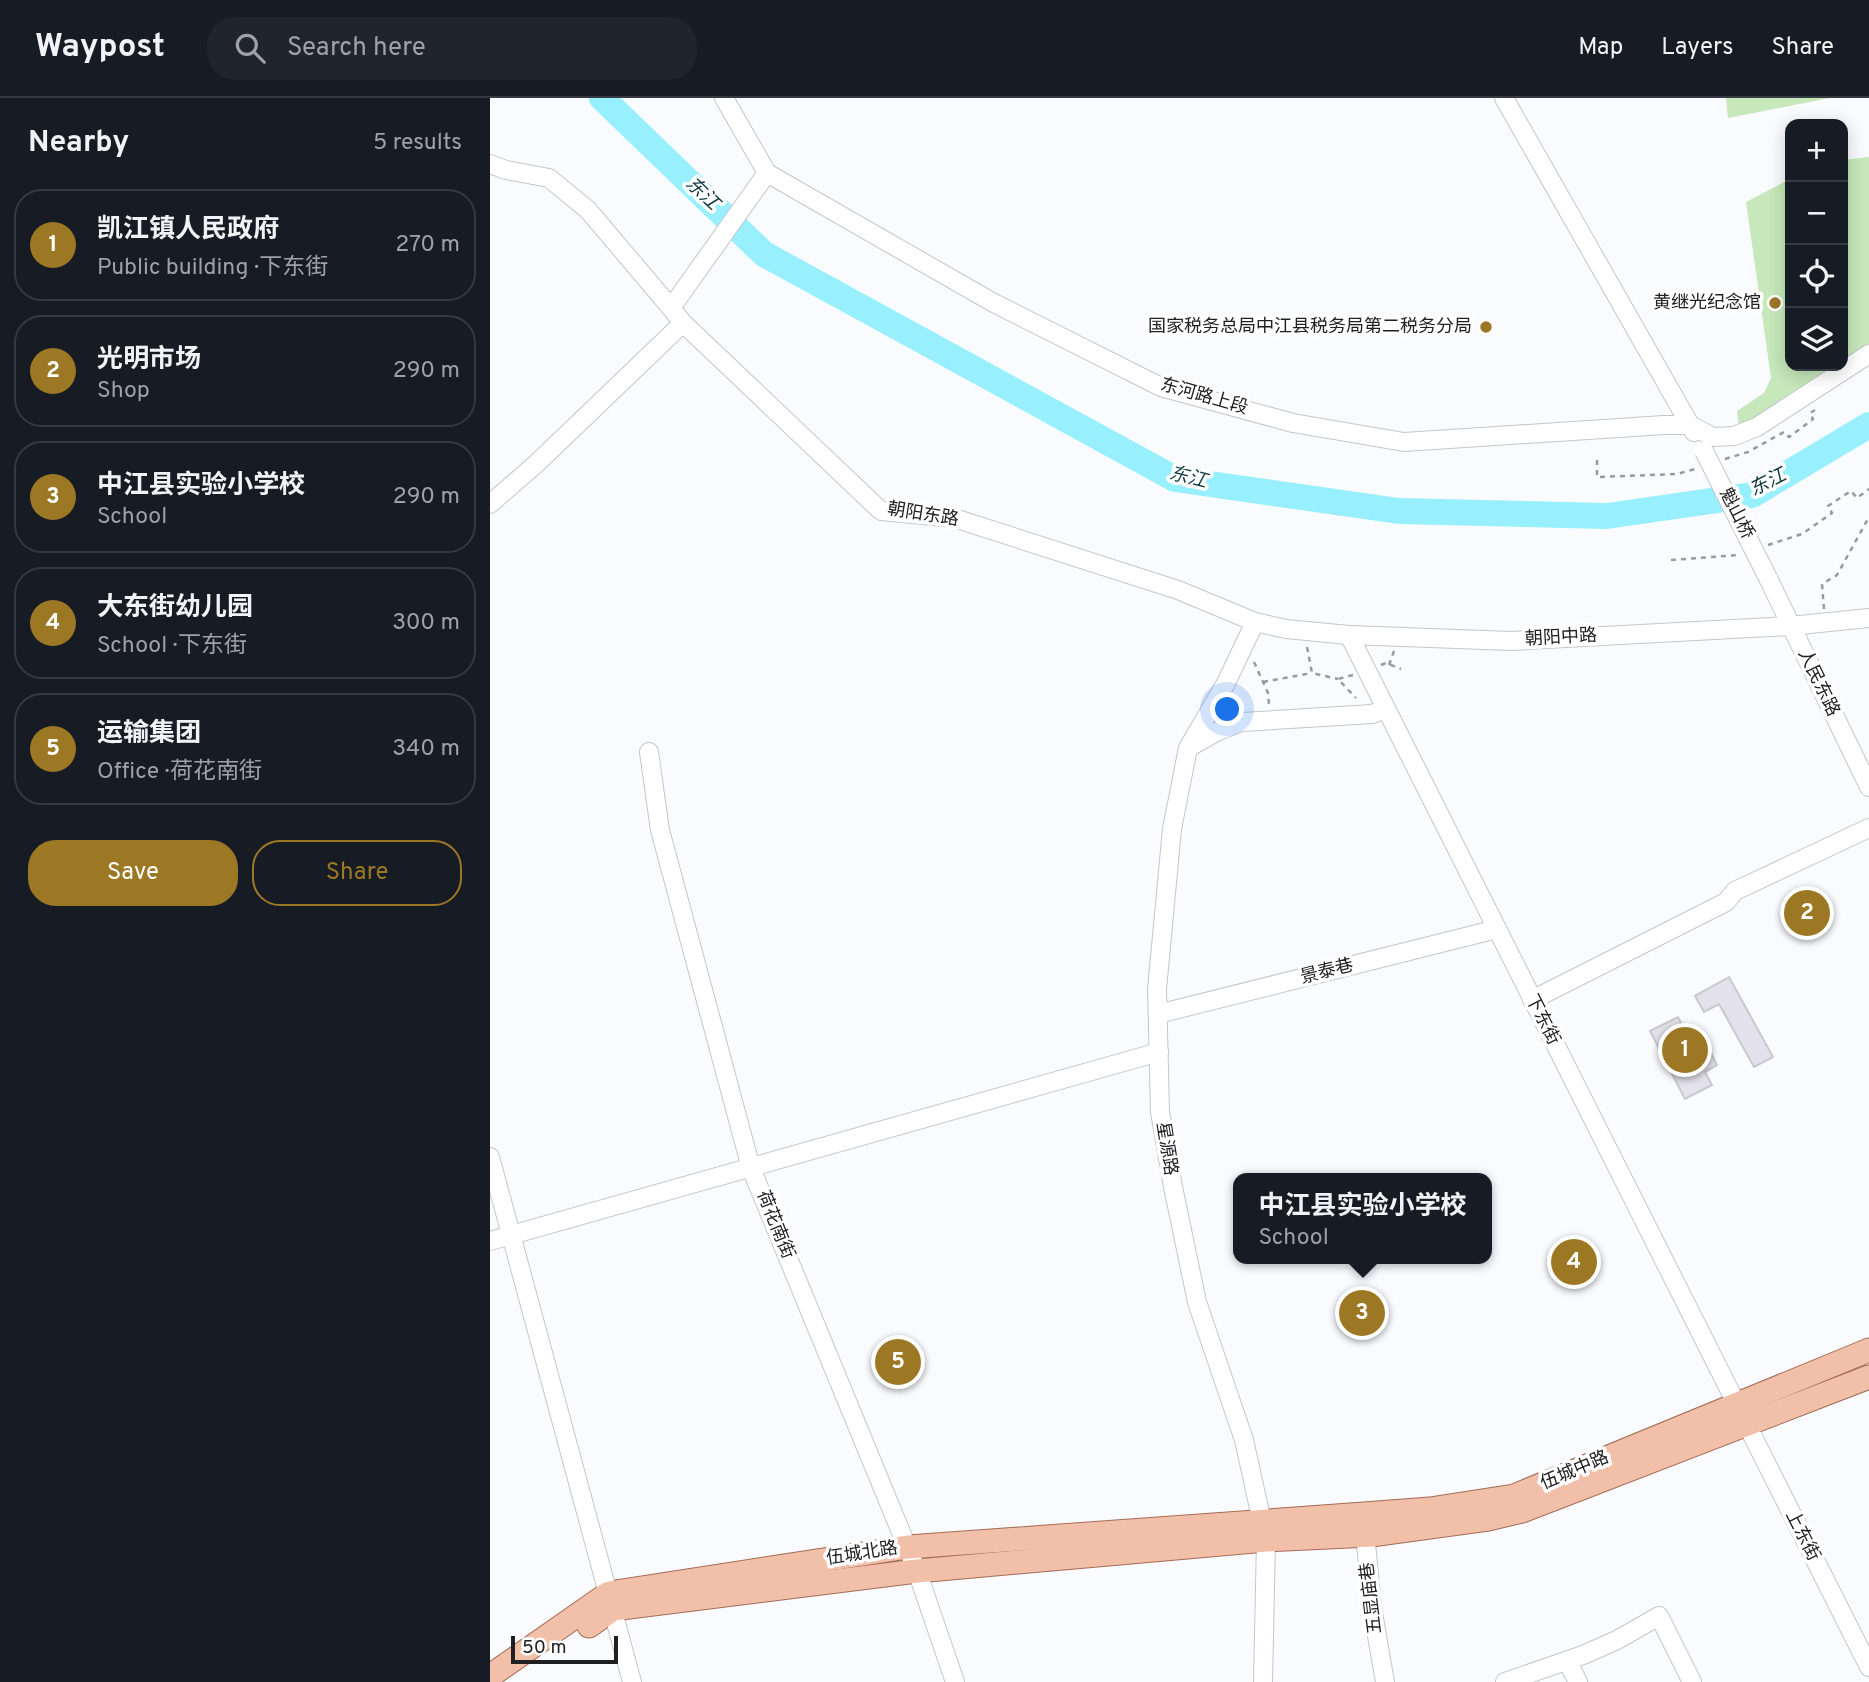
<!DOCTYPE html>
<meta charset="utf-8">
<style>
:root{--surface:#171b24;--page:#20242c;--text:#f1f3f6;--muted:#9ea1a6;--line:#363941;--accent:#9d7824}
body{margin:0;font-family:Overpass,"Noto Sans SC",sans-serif;background:var(--page);color:var(--text)}
.controls{position:absolute;right:21px;top:21px;display:grid;overflow:hidden;border-radius:14px;box-shadow:0 4px 18px #0003}
.controls button{width:63px;height:63px;display:grid;place-items:center;padding:0;border:0;border-bottom:2px solid var(--line);background:var(--surface);color:var(--text);font:35px sans-serif}
.scale{position:absolute;left:21px;bottom:18px;width:107px;box-sizing:border-box;padding-left:7px;border:4px solid #202023;border-top:0;font-size:19px;line-height:24px;white-space:nowrap;color:#202023;-webkit-text-stroke:5px #fff;paint-order:stroke}
.you{position:absolute;left:738px;top:612px;width:24px;height:24px;margin:-18px;border:5px solid #fff;border-radius:50%;background:#1a73e8;box-shadow:0 0 0 10px #1a73e833}
.badge{display:grid;place-items:center;width:46px;height:46px;border-radius:50%;background:var(--accent);color:#fff;font-size:23px;font-weight:700}
.pin{position:absolute;translate:-50% -50%;border:4px solid #fff;box-shadow:0 2px 7px #0006}
.popup{position:absolute;left:743px;top:1075px;width:259px;height:91px;box-sizing:border-box;display:grid;place-content:center;border-radius:14px;background:var(--surface);filter:drop-shadow(0 2px 5px #0005);font-size:23px;white-space:nowrap;color:var(--muted)}
.popup b{font-size:26px;color:var(--text)}
.popup::after{content:'';position:absolute;left:50%;top:100%;margin-left:-14px;border:14px solid transparent;border-top-color:var(--surface)}
.list{margin:0;padding:0;list-style:none}
h2{display:flex;justify-content:space-between;align-items:center;height:91px;margin:0;padding:0 28px;font-size:30px}
h2 small{font-size:23px;font-weight:400;color:var(--muted)}
.list li{display:grid;grid-template-columns:46px 1fr auto;gap:21px;align-items:center;box-sizing:border-box;height:112px;margin:0 14px 14px;padding:0 14px;border:2px solid var(--line);border-radius:28px}
.list b{display:block;font-size:26px;white-space:nowrap}
.list p{margin:0;font-size:23px;white-space:nowrap;color:var(--muted)}
.list em{font-size:23px;font-style:normal;color:var(--muted)}
.actions{display:flex;gap:14px;padding:21px 28px}
.actions a{flex:1;padding:16px 0;border:2px solid var(--accent);border-radius:28px;text-align:center;font-size:24px;color:var(--accent)}
.actions .main{background:var(--accent);color:#fff}
.icon{flex:none;width:38px;height:38px;fill:none;stroke:currentColor;stroke-width:2;stroke-linecap:round;stroke-linejoin:round}
.map{position:relative;flex:none;width:1379px;height:1584px;overflow:hidden}
header{display:flex;align-items:center;gap:42px;box-sizing:border-box;height:98px;padding:0 35px;background:var(--surface);border-bottom:2px solid var(--line)}
header strong{font-size:33px}
nav{display:flex;gap:38px;margin-inline-start:auto;font-size:24px}
.search{width:490px;height:63px;background:var(--page);display:flex;align-items:center;gap:18px;box-sizing:border-box;padding:0 24px;border-radius:28px;color:var(--muted);font-size:26px}
main{display:flex}
aside{flex:1;background:var(--surface)}
.map>svg:first-child{display:block}
</style>
<header>
<strong>Waypost</strong>
<div class="search"><svg class="icon" aria-label="search" viewBox="0 0 24 24"><circle cx="10" cy="10" r="6"/><path d="M15 15l6 6"/></svg>Search here</div>
<nav><a>Map</a><a>Layers</a><a>Share</a></nav>
</header>
<main>
<aside>
<h2>Nearby<small>5 results</small></h2>
<ul class="list">
<li><span class="badge">1</span><div><b>凯江镇人民政府</b><p>Public building · 下东街</p></div><em>270 m</em></li>
<li><span class="badge">2</span><div><b>光明市场</b><p>Shop</p></div><em>290 m</em></li>
<li><span class="badge">3</span><div><b>中江县实验小学校</b><p>School</p></div><em>290 m</em></li>
<li><span class="badge">4</span><div><b>大东街幼儿园</b><p>School · 下东街</p></div><em>300 m</em></li>
<li><span class="badge">5</span><div><b>运输集团</b><p>Office · 荷花南街</p></div><em>340 m</em></li>
</ul>
<div class="actions"><a class="main">Save</a><a>Share</a></div>
</aside>
<div class="map">
<svg width="1379" height="1584" viewBox="0 0 1379 1584">
<rect width="100%" height="100%" fill="#fafbff"/>
<g fill="#c6e8ba">
<path d="M1236 0H1340L1238 20Z"/>
<path d="M1379 59V247L1353 264V62Z"/>
<path d="M1300 81V268H1347L1267 322 1249 329 1247 313 1274 295 1281 280 1256 104Z"/>
</g>
<g fill="none" stroke-linecap="round" stroke-linejoin="round">
<path stroke="#98f0fe" stroke-width="26" d="M112 0 274 156 685 381 909 413 1117 418 1262 397 1379 327"/>
</g>
<g fill="#e3e1e9" stroke="#c9c8cf" stroke-width="2">
<path d="M1239 879 1283 959 1264 969 1229 906 1214 914 1205 898Z"/>
<path d="M1188 919 1197 937 1209 931 1227 967 1215 974 1222 987 1195 1001 1160 933Z"/>
</g>
<g fill="none" stroke-linecap="round" stroke-linejoin="round">
<defs>
<g id="minor">
<path d="M234 0 277 75 181 210 193 225 391 413 464 420 688 492 765 524 796 531 859 537 1021 543 1300 528 1379 520"/>
<path d="M1014 0 1204 334"/>
<path d="M0 66 16 72 59 80 98 112 181 210"/>
<path d="M277 75 502 204 671 289 803 325 914 344 1174 327H1200L1223 339 1244 338 1267 329 1379 256"/>
<path d="M0 406 46 366 193 225"/>
<path d="M1278 480 1379 689"/>
<path d="M765 524 736 585 698 650 682 731 667 891 670 1014 683 1089 707 1204 754 1342 776 1442 773 1584"/>
<path d="M859 537 1379 1569"/>
<path d="M698 650 728 633 752 624 882 616 896 611"/>
<path d="M159 654 170 732 261 1070 427 1473 465 1584"/>
<path d="M1042 902 1236 804 1245 793 1379 730"/>
<path d="M668 916 1007 831"/>
<path d="M0 1059 142 1584"/>
<path d="M0 1143 669 954"/>
<path d="M874 1424 882 1509 895 1584"/>
<path d="M1077 1563 1088 1584"/>
<path d="M1015 1584 1093 1557 1127 1542 1169 1518 1202 1584"/>
</g>
<g id="major">
<path d="M99 1528 123 1511 427 1473 776 1442 881 1437 998 1421 1032 1413 1379 1279"/>
<path d="M0 1578 119 1495 418 1449 874 1416 940 1411 1024 1398 1379 1252"/>
</g>
</defs>
<use href="#minor" stroke="#c5c6cd" stroke-width="20"/>
<use href="#major" stroke="#a36c54" stroke-width="25"/>
<g stroke="#9a9a9e" stroke-width="2.5" stroke-dasharray="5 5" stroke-linecap="butt">
<path d="M1235 361 1258 354 1294 334 1299 339 1323 321 1320 315 1325 312"/>
<path d="M1107 362V379L1187 376 1205 371"/>
<path d="M1278 447 1312 436 1342 415 1338 408 1361 393 1367 400 1379 391"/>
<path d="M1181 462 1248 457"/>
<path d="M1334 511 1332 486 1347 477 1379 419"/>
<path d="M817 549 822 575 848 581"/>
<path d="M764 564 778 595 779 607"/>
<path d="M891 567 896 565 911 571"/>
<path d="M899 567 904 553"/>
<path d="M863 577 848 581 866 600"/>
<path d="M773 584 822 575"/>
</g>
<use href="#minor" stroke="#fff" stroke-width="18"/>
<use href="#major" stroke="#f2bfa9" stroke-width="23"/>
<defs>
<path id="minor-bridge" d="M1214 353 1278 480"/>
</defs>
<use href="#minor-bridge" stroke="#c5c6cd" stroke-width="20" stroke-linecap="butt"/>
<use href="#minor-bridge" stroke="#fff" stroke-width="18"/>
</g>
<g fill="#9d7824" stroke="#fff" stroke-width="2.5">
<circle cx="1285" cy="205" r="7"/>
<circle cx="996" cy="229" r="7"/>
</g>
<g text-anchor="middle" dominant-baseline="central" stroke-width="7" stroke-linejoin="round" paint-order="stroke">
<g font-size="18" fill="#202023" stroke="#fff" text-anchor="end">
<text x="1271" y="205">黄继光纪念馆</text>
<text x="982" y="229">国家税务总局中江县税务局第二税务分局</text>
</g>
<g font-size="18" fill="#202023" stroke="#fff">
<text transform="translate(714 299) rotate(16)">东河路上段</text>
<text transform="translate(1246 416) rotate(63)">魁山桥</text>
<text transform="translate(433 417) rotate(9)">朝阳东路</text>
<text transform="translate(1071 540) rotate(-3)">朝阳中路</text>
<text transform="translate(1328 585) rotate(64)">人民东路</text>
<text transform="translate(837 874) rotate(-14)">景泰巷</text>
<text transform="translate(1052 922) rotate(63)">下东街</text>
<text transform="translate(676 1051) rotate(81)">星源路</text>
<text transform="translate(285 1127) rotate(68)">荷花南街</text>
<text transform="translate(1085 1373) rotate(-23)">伍城中路</text>
<text transform="translate(1312 1438) rotate(63)">上东街</text>
<text transform="translate(372 1456) rotate(-9)">伍城北路</text>
<text transform="translate(882 1500) rotate(-97)">五显庙巷</text>
</g>
<g font-size="19" font-style="italic" fill="#0e383e" stroke="#fff">
<text transform="translate(212 96) rotate(44)">东江</text>
<text transform="translate(698 380) rotate(14)">东江</text>
<text transform="translate(1278 385) rotate(-27)">东江</text>
</g>
</g>
</svg>
<div class="controls">
<button>+</button>
<button>−</button>
<button><svg class="icon" aria-label="locate" viewBox="0 0 24 24"><circle cx="12" cy="12" r="6"/><path d="M12 2v4M12 18v4M2 12h4M18 12h4"/></svg></button>
<button><svg class="icon" aria-label="layers" viewBox="0 0 24 24"><path d="M12 4l9 5-9 5-9-5zM3 14l9 5 9-5"/></svg></button>
</div>
<div class="scale">50 m</div>
<div class="you"></div>
<div class="pin badge" style="left:1195px;top:952px">1</div>
<div class="pin badge" style="left:1317px;top:815px">2</div>
<div class="pin badge" style="left:872px;top:1215px">3</div>
<div class="popup"><b>中江县实验小学校</b>School</div>
<div class="pin badge" style="left:1084px;top:1164px">4</div>
<div class="pin badge" style="left:408px;top:1264px">5</div>
</div>
</main>
